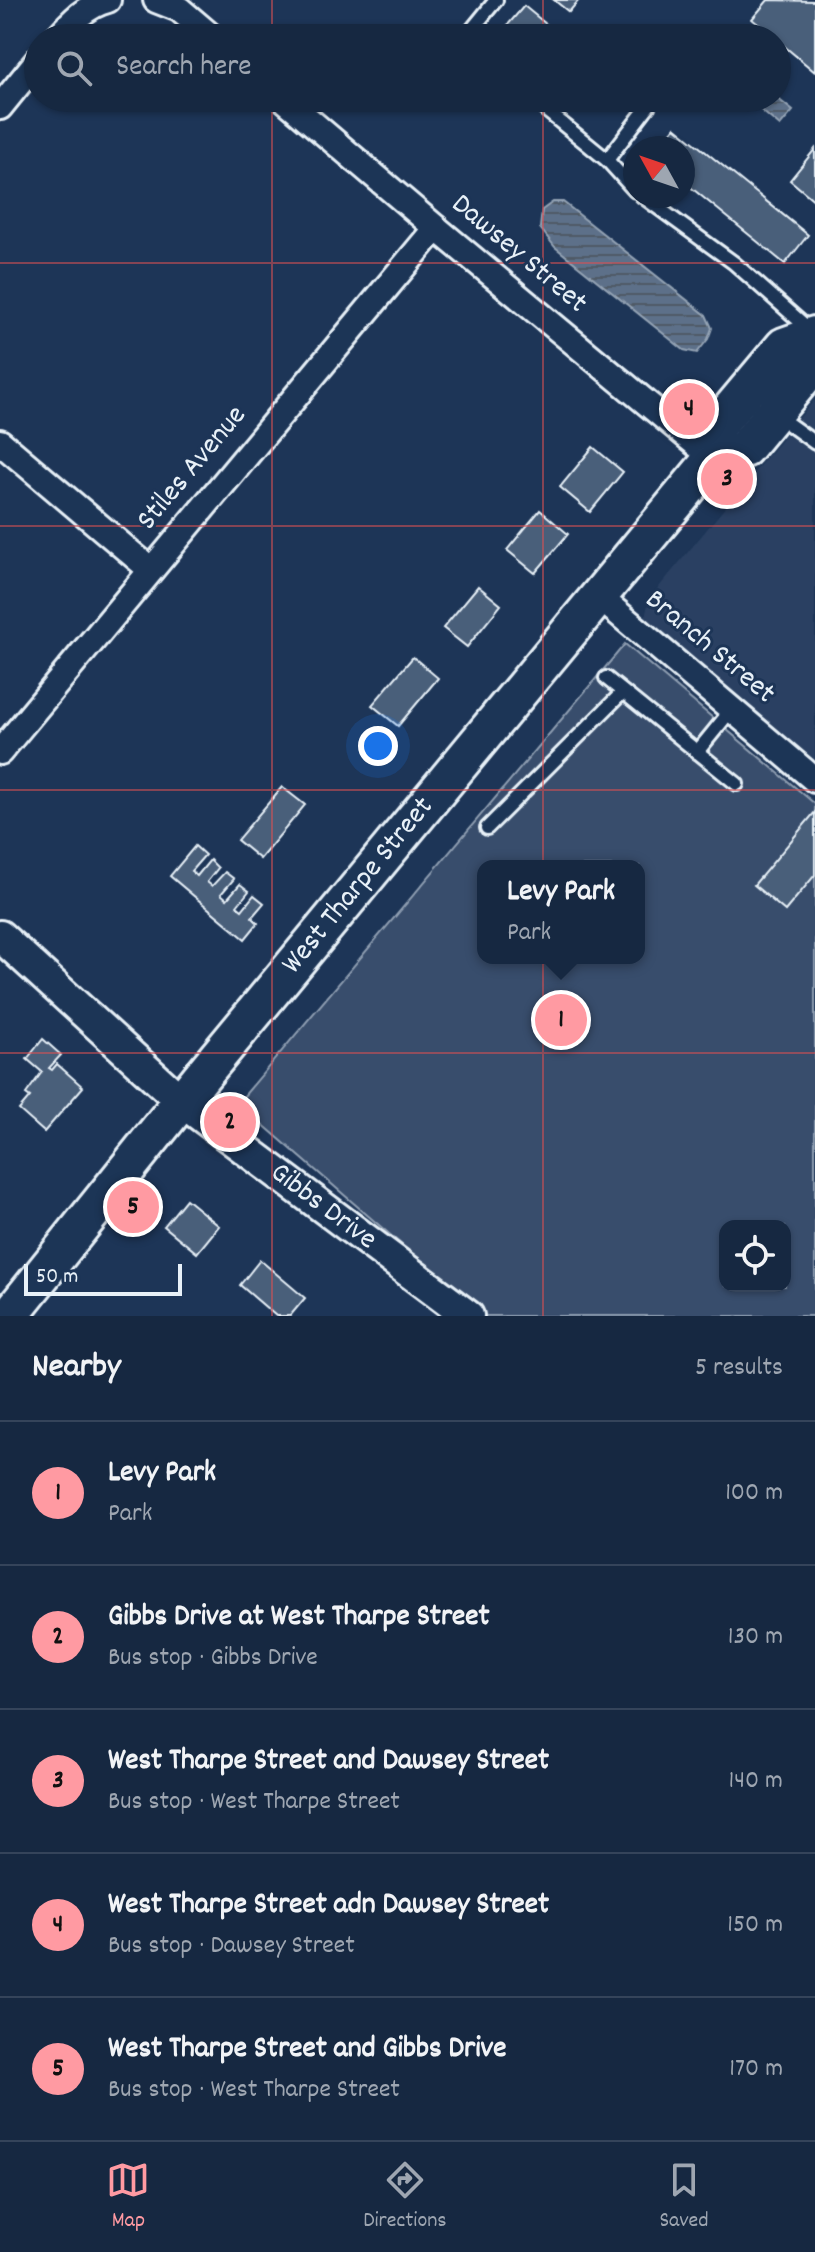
<!DOCTYPE html>
<meta charset="utf-8">
<style>
:root{--surface:#162841;--page:#23344c;--text:#f1f3f6;--muted:#9ea6b1;--line:#35445a;--accent:#ff9aa2}
body{margin:0;font-family:Dekko,sans-serif;background:var(--page);color:var(--text)}
.controls{position:absolute;right:24px;bottom:24px;display:grid;overflow:hidden;border-radius:16px;box-shadow:0 2px 6px #0004}
.controls button{width:72px;height:72px;display:grid;place-items:center;padding:0;border:0;border-bottom:2px solid var(--line);background:var(--surface);color:var(--text);font:40px sans-serif}
.compass{position:absolute;left:623px;top:136px;width:72px;height:72px;border-radius:50%;background:var(--surface);box-shadow:0 2px 6px #0004;rotate:310deg}
.scale{position:absolute;left:24px;bottom:20px;width:158px;box-sizing:border-box;padding-left:8px;border:4px solid #e8f1f8;border-top:0;font-size:22px;line-height:28px;white-space:nowrap;color:#e8f1f8;-webkit-text-stroke:6px #1d3557;paint-order:stroke}
.you{position:absolute;left:378px;top:746px;width:28px;height:28px;margin:-20px;border:6px solid #fff;border-radius:50%;background:#1a73e8;box-shadow:0 0 0 12px #1a73e833}
.badge{display:grid;place-items:center;width:52px;height:52px;border-radius:50%;background:var(--accent);color:#111;font-size:26px;font-weight:700}
.pin{position:absolute;translate:-50% -50%;border:4px solid #fff;box-shadow:0 2px 8px #0006}
.popup{position:absolute;left:477px;top:860px;width:168px;height:104px;box-sizing:border-box;display:grid;place-content:center;border-radius:16px;background:var(--surface);filter:drop-shadow(0 2px 6px #0005);font-size:26px;white-space:nowrap;color:var(--muted)}
.popup b{font-size:30px;color:var(--text)}
.popup::after{content:'';position:absolute;left:50%;top:100%;margin-left:-16px;border:16px solid transparent;border-top-color:var(--surface)}
.list{margin:0;padding:0;list-style:none}
h2{display:flex;justify-content:space-between;align-items:center;height:104px;margin:0;padding:0 32px;font-size:34px}
h2 small{font-size:26px;font-weight:400;color:var(--muted)}
.list li{display:grid;grid-template-columns:52px 1fr auto;gap:24px;align-items:center;box-sizing:border-box;height:144px;padding:0 32px;border-top:2px solid var(--line)}
.list b{display:block;font-size:30px;white-space:nowrap}
.list p{margin:0;font-size:26px;white-space:nowrap;color:var(--muted)}
.list em{font-size:26px;font-style:normal;color:var(--muted)}
.icon{flex:none;width:44px;height:44px;fill:none;stroke:currentColor;stroke-width:2;stroke-linecap:round;stroke-linejoin:round}
.map{position:relative;flex:none;width:815px;height:1316px;overflow:hidden}
.search{position:absolute;background:var(--surface);box-shadow:0 2px 6px #0004;left:24px;right:24px;top:24px;height:88px;display:flex;align-items:center;gap:20px;box-sizing:border-box;padding:0 28px;border-radius:44px;color:var(--muted);font-size:30px}
.sheet{height:824px;background:var(--surface)}
nav{display:flex;justify-content:space-around;align-items:center;box-sizing:border-box;height:112px;border-top:2px solid var(--line);background:var(--surface);font-size:22px;color:var(--muted)}
nav a{display:grid;justify-items:center;gap:4px}
nav .on{color:var(--accent)}
.map>svg:first-child{display:block}
</style>
<div class="map">
<svg width="815" height="1316" viewBox="0 0 815 1316">
<defs>
<pattern id="water-rules" width="6" height="5" patternUnits="userSpaceOnUse" patternTransform="scale(2)"><rect width="6" height="5" fill="#5d7089"/><path d="M0 2.5h6" fill="none" stroke="#505a66"/></pattern>
</defs>
<rect width="100%" height="100%" fill="#1d3557"/>
<filter id="ink" filterUnits="userSpaceOnUse"><feTurbulence type="fractalNoise" baseFrequency=".0125" numOctaves="2"/><feDisplacementMap in="SourceGraphic" scale="16" xChannelSelector="R" yChannelSelector="G"/><feConvolveMatrix kernelMatrix="1 2 1 2 8 2 1 2 1" color-interpolation-filters="sRGB"/></filter>
<g filter="url(#ink)">
<path fill="#2a4162" d="M815 399V772L644 623 649 599Z"/>
<path fill="#374d6c" stroke="#909fb2" stroke-width="2" fill-rule="evenodd" d="M625 644 815 804V1316H484L238 1103ZM483 866H639V958H483ZM725 1226H785V1286H725Z"/>
<g fill="url(#water-rules)" stroke="#95a4b5" stroke-width="2">
<path d="M752 98H777L793 111 780 126 750 101Z"/>
<path d="M553 202H563L706 315 712 328 708 339 697 353 684 350 555 247 540 228 542 210Z"/>
</g>
<g fill="#495e7a" stroke="#e8f1f8" stroke-width="2">
<path d="M554 0H579L569 12Z"/>
<path d="M768 0 815 1V72L752 19Z"/>
<path d="M524 6 563 38H505L500 34Z"/>
<path d="M578 98H595L588 106Z"/>
<path d="M675 127 808 235 785 264 683 181V148H658Z"/>
<path d="M815 149V201L790 180Z"/>
<path d="M593 447 623 472 590 512 560 487Z"/>
<path d="M540 510 568 534 535 573 507 550Z"/>
<path d="M478 586 501 605 467 647 443 628Z"/>
<path d="M413 657 438 678 398 726 372 705Z"/>
<path d="M282 787 305 805 260 859 237 840Z"/>
<path d="M815 812V875L785 911 754 885Z"/>
<path d="M195 846 205 855 191 871 197 876 210 860 218 868 207 882 212 886 225 872 234 879 221 894 227 899 240 884 249 891 237 906 242 910 254 895 264 903 252 917 258 923 245 939 170 876Z"/>
<path d="M43 1039 61 1055 49 1068 52 1070 57 1064 83 1087 44 1132 19 1110 30 1097 26 1094 42 1072 27 1059Z"/>
<path d="M186 1199 219 1226 197 1253 164 1226Z"/>
<path d="M260 1260 305 1298 290 1316H276L240 1285Z"/>
</g>
<g fill="none" stroke-linecap="round" stroke-linejoin="round">
<defs>
<g id="service">
<path d="M465 38 496 0"/>
<path d="M531 98 607 160 635 191"/>
<path d="M607 160 649 105"/>
<path d="M642 196 734 263 811 331"/>
<path d="M776 415 815 443"/>
<path d="M606 678 737 784"/>
<path d="M697 752 732 709"/>
<path d="M487 828 623 692"/>
</g>
<g id="minor">
<path d="M156 0 179 9 213 38"/>
<path d="M57 38C71 22 87 5 108 0"/>
<path d="M283 98 436 228 713 458"/>
<path d="M0 107 38 60"/>
<path d="M0 442 151 570"/>
<path d="M598 596 815 780"/>
<path d="M0 752 436 228"/>
</g>
<g id="tertiary">
<path id="s1" d="M0 936 181 1101 468 1316"/>
</g>
<g id="secondary">
<path d="M713 458 716 427 784 346 815 335"/>
<path id="s2" d="M9 1316 200 1078 713 458 744 449 811 368 813 337"/>
</g>
</defs>
<use href="#service" stroke="#e8f1f8" stroke-width="18"/>
<use href="#minor" stroke="#e8f1f8" stroke-width="30"/>
<use href="#tertiary" stroke="#e8f1f8" stroke-width="36"/>
<use href="#secondary" stroke="#e8f1f8" stroke-width="42"/>
<use href="#service" stroke="#1d3557" stroke-width="12"/>
<use href="#minor" stroke="#1d3557" stroke-width="24"/>
<use href="#tertiary" stroke="#1d3557" stroke-width="30"/>
<use href="#secondary" stroke="#1d3557" stroke-width="36"/>
</g>
</g>
<path fill="none" stroke="#da5052" stroke-width="2" stroke-opacity="0.55" d="M272 0V38M543 0V38M272 98V1316M543 98V1316M0 263H815M0 526H815M0 790H815M0 1053H815"/>
<g text-anchor="middle" dominant-baseline="central" stroke-width="6" stroke-linejoin="round" paint-order="stroke">
<g font-size="30" fill="#e8f1f8" stroke="#1d3557">
<text transform="translate(518 255) rotate(40)">Dawsey Street</text>
<text transform="translate(193 469) rotate(-50)">Stiles Avenue</text>
<text transform="translate(709 648) rotate(40)">Branch Street</text>
<text stroke="none"><textPath href="#s2" startOffset="554">West Tharpe Street</textPath></text>
<text stroke="none"><textPath href="#s1" startOffset="422">Gibbs Drive</textPath></text>
</g>
</g>
</svg>
<div class="controls">
<button><svg class="icon" aria-label="locate" viewBox="0 0 24 24"><circle cx="12" cy="12" r="6"/><path d="M12 2v4M12 18v4M2 12h4M18 12h4"/></svg></button>
</div>
<svg class="compass" viewBox="-18 -18 36 36"><path d="M0-13l5 13h-10z" fill="#e53935"/><path d="M0 13l5-13h-10z" fill="#9ea6b1"/></svg>
<div class="scale">50 m</div>
<div class="you"></div>
<div class="pin badge" style="left:561px;top:1020px">1</div>
<div class="popup"><b>Levy Park</b>Park</div>
<div class="pin badge" style="left:230px;top:1122px">2</div>
<div class="pin badge" style="left:727px;top:479px">3</div>
<div class="pin badge" style="left:689px;top:409px">4</div>
<div class="pin badge" style="left:133px;top:1207px">5</div>
<div class="search"><svg class="icon" aria-label="search" viewBox="0 0 24 24"><circle cx="10" cy="10" r="6"/><path d="M15 15l6 6"/></svg>Search here</div>
</div>
<section class="sheet">
<h2>Nearby<small>5 results</small></h2>
<ul class="list">
<li><span class="badge">1</span><div><b>Levy Park</b><p>Park</p></div><em>100 m</em></li>
<li><span class="badge">2</span><div><b>Gibbs Drive at West Tharpe Street</b><p>Bus stop · Gibbs Drive</p></div><em>130 m</em></li>
<li><span class="badge">3</span><div><b>West Tharpe Street and Dawsey Street</b><p>Bus stop · West Tharpe Street</p></div><em>140 m</em></li>
<li><span class="badge">4</span><div><b>West Tharpe Street adn Dawsey Street</b><p>Bus stop · Dawsey Street</p></div><em>150 m</em></li>
<li><span class="badge">5</span><div><b>West Tharpe Street and Gibbs Drive</b><p>Bus stop · West Tharpe Street</p></div><em>170 m</em></li>
</ul>
</section>
<nav>
<a class="on"><svg class="icon" aria-label="map" viewBox="0 0 24 24"><path d="M3 6l6-2 6 2 6-2v14l-6 2-6-2-6 2zM9 4v14M15 6v14"/></svg>Map</a>
<a><svg class="icon" aria-label="directions" viewBox="0 0 24 24"><path d="M12 3l9 9-9 9-9-9zM9 14v-3h6M13 9l2 2-2 2"/></svg>Directions</a>
<a><svg class="icon" aria-label="saved" viewBox="0 0 24 24"><path d="M7 4h10v16l-5-4-5 4z"/></svg>Saved</a>
</nav>
